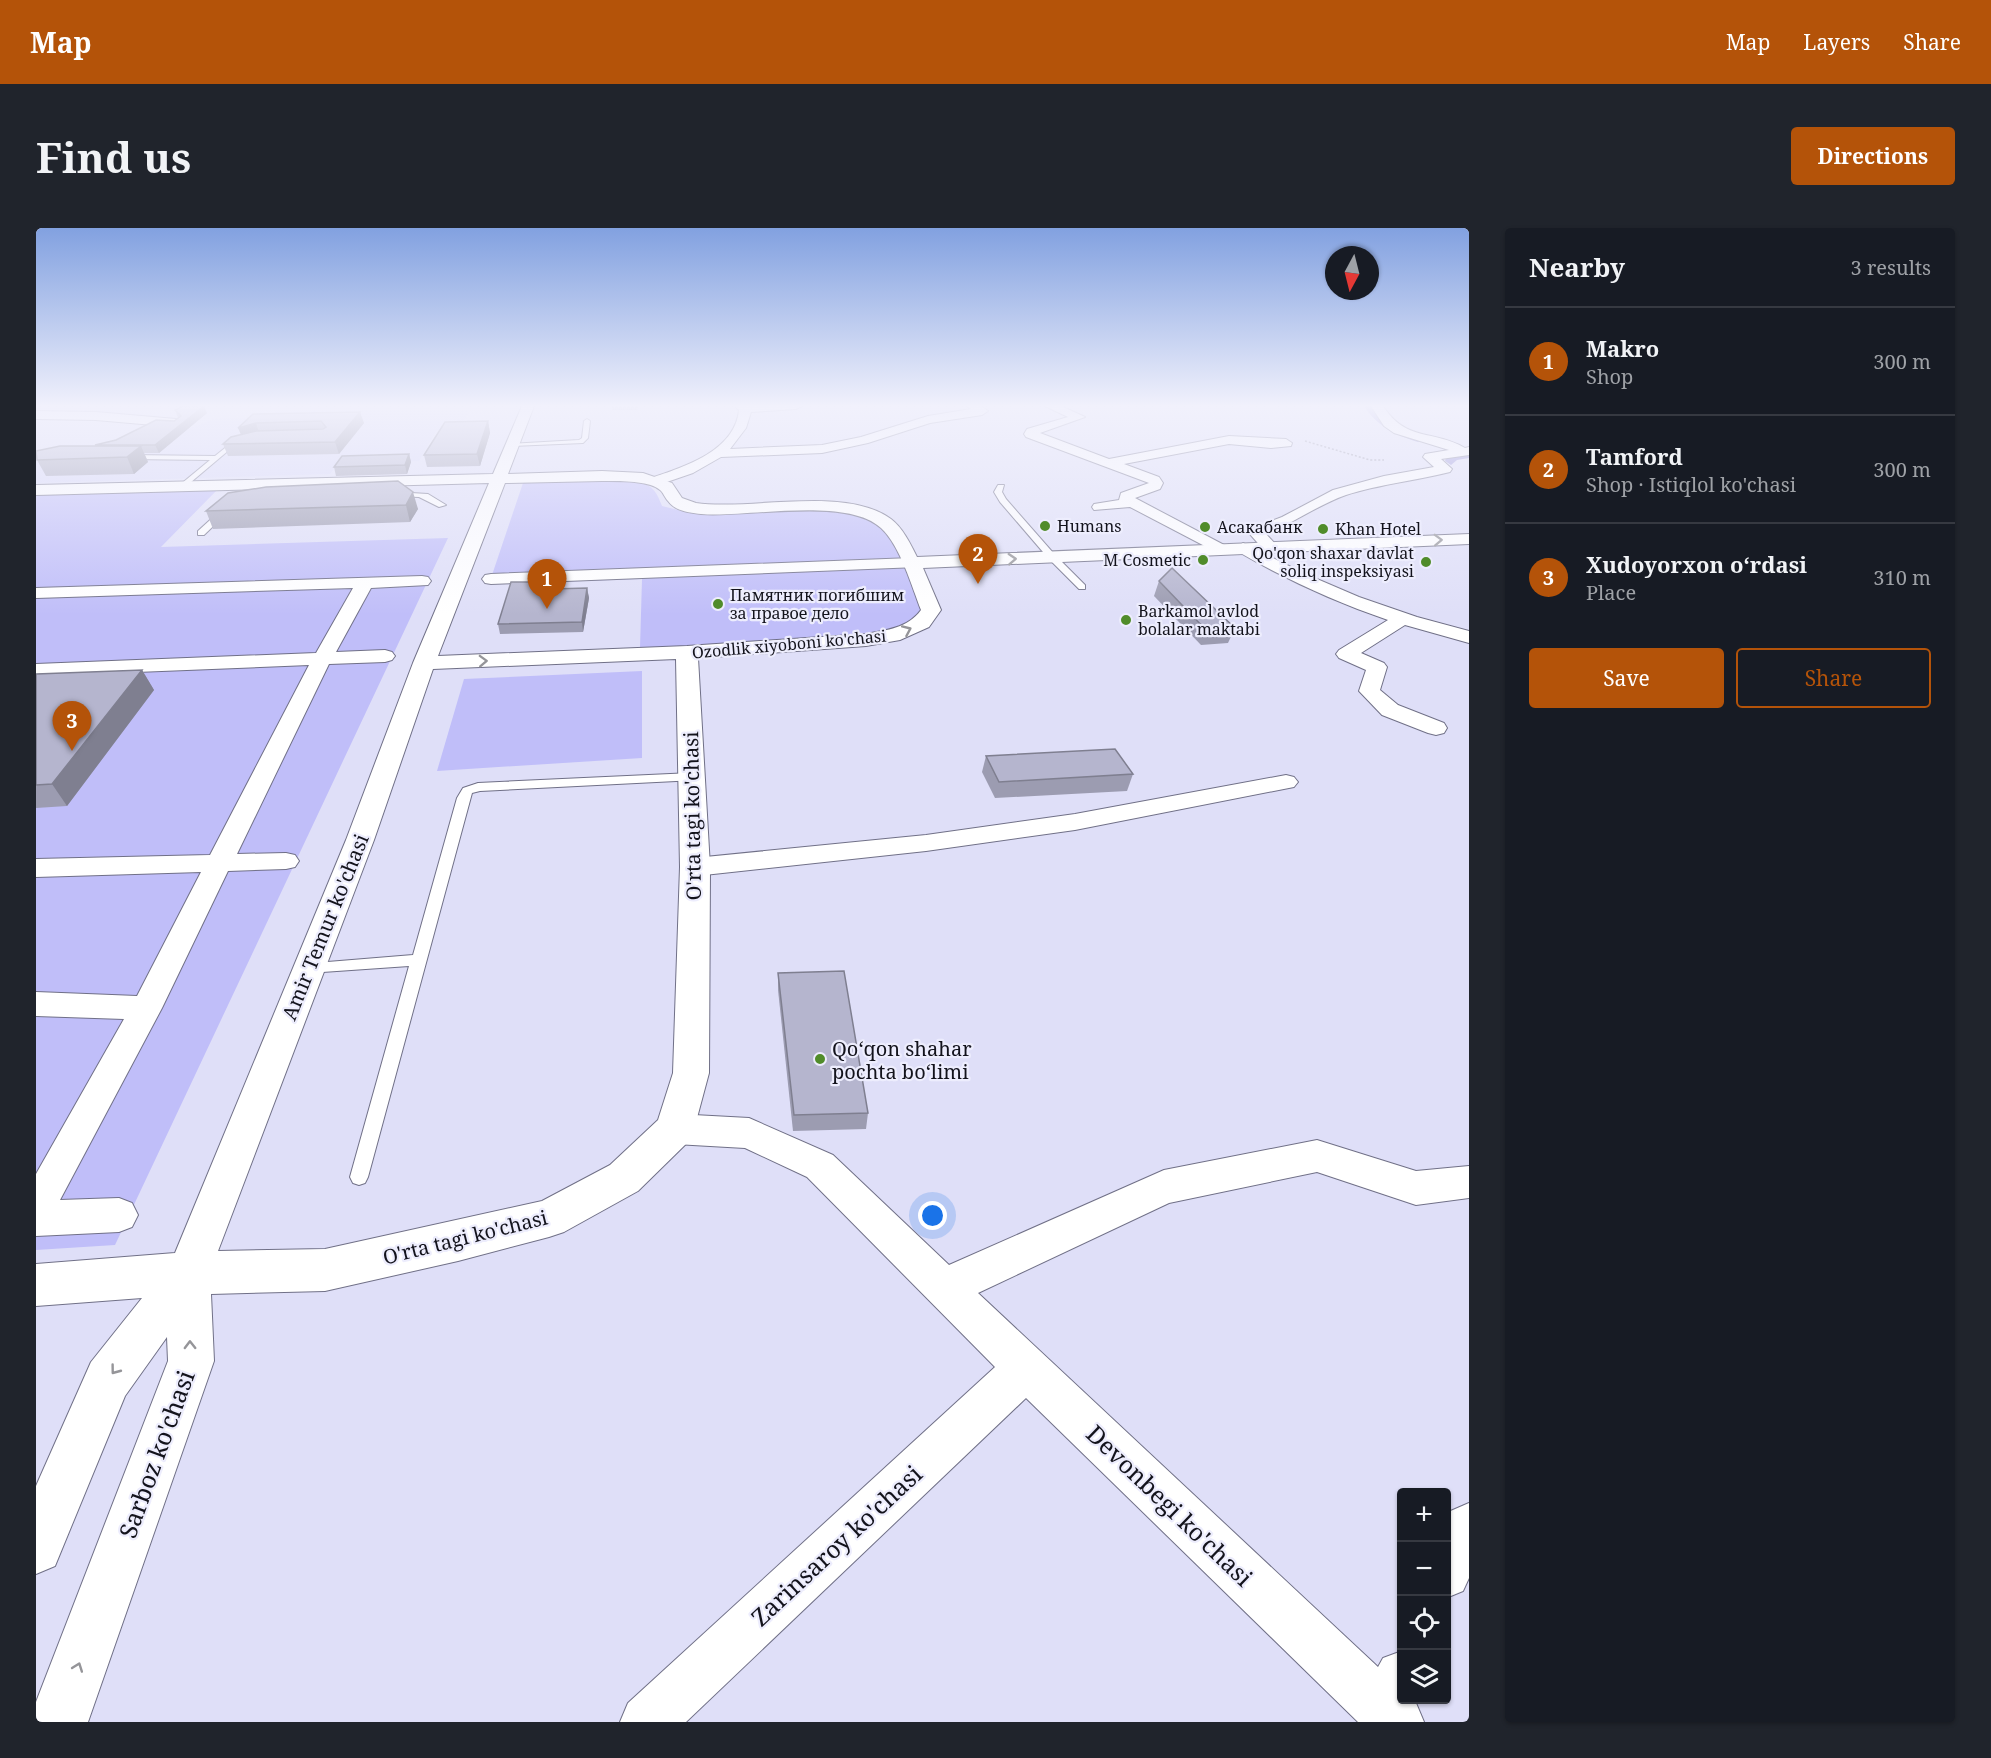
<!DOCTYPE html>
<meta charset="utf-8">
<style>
:root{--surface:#171b24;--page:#20242c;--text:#f1f3f6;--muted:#9ea1a6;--line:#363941;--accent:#b45309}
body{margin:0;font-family:"Noto Serif",serif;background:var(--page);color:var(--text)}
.controls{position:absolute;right:18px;bottom:18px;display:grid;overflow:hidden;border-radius:6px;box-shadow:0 2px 4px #0004}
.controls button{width:54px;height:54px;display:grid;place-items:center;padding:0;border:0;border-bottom:2px solid var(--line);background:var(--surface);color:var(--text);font:30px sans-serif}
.compass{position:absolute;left:1289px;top:18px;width:54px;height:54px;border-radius:50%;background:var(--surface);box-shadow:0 2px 4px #0004;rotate:187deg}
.you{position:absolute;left:897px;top:988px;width:21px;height:21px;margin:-15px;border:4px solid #fff;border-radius:50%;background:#1a73e8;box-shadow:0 0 0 9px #1a73e833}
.badge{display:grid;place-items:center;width:39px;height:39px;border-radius:50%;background:var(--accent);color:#fff;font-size:20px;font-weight:700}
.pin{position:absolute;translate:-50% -50px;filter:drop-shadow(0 2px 3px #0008)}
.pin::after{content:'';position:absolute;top:32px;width:21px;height:18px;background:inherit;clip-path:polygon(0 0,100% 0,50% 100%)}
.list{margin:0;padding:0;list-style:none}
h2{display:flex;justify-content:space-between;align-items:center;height:78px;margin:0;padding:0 24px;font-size:26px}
h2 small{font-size:20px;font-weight:400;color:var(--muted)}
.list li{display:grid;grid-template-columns:39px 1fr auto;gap:18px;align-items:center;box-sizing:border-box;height:108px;padding:0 24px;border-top:2px solid var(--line)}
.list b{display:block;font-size:22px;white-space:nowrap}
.list p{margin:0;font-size:20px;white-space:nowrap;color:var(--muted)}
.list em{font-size:20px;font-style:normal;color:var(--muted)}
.actions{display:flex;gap:12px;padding:18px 24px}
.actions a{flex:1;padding:14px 0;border:2px solid var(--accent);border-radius:6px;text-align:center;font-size:21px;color:var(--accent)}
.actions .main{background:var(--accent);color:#fff}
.icon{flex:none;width:33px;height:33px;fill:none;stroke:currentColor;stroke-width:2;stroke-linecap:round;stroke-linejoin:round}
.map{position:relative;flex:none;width:1433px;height:1494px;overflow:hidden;border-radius:6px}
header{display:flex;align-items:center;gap:36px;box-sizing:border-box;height:84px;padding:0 30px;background:var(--accent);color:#fff}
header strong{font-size:28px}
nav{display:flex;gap:33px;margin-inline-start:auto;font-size:21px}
.intro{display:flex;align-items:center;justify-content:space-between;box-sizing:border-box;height:144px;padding:0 36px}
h1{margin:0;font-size:42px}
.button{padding:15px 27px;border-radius:6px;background:var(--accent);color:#fff;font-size:21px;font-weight:700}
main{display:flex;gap:36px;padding:0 36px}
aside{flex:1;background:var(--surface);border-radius:6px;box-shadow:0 2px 4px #0004}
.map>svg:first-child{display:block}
</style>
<header>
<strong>Map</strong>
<nav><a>Map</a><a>Layers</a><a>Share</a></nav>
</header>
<div class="intro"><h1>Find us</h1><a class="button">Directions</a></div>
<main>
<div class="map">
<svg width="1433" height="1494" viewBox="0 0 1433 1494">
<rect width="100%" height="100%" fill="#dfdff8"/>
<path fill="#d7d7f8" d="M433 183 425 201 401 202 383 233 303 234 294 246 0 255V224L49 223 138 201 158 199 177 191 237 188 241 184Z"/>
<g fill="#c0bef9">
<path d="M590 252C612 256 618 256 626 278L646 283 782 279 832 289 860 306 889 380 875 398 824 410 604 420 606 351 453 356 487 255Z"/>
<path d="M183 260 125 319 412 310 79 1017 0 1022V266Z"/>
<path d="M606 443V530L401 543 428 451Z"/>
</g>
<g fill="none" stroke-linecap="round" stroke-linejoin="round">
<g fill="#8a85d3" fill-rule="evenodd">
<path d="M1328 178H1338L1358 197 1388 210 1382 214C1359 207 1341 198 1328 178Z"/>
<path d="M1433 222V230L1421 232 1415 237 1409 233 1411 227Z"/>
</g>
<defs>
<g id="lane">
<path d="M551 191 554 193 552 210 547 215 476 218 473 216 543 212 546 210 548 193Z"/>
<path d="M208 213 210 216 193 222 148 260 145 256 174 232 93 231 90 229 93 227 179 228 189 220Z"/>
<path d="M962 257H968L966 264 970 271 1019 327 1049 357V361H1043L1013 331 964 274 958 264Z"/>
<path d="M358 264 392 266 410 277 403 279 383 269 355 268Z"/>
<path d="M186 281 193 283 168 307H162V303Z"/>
<path d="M656 545 660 546V552L444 563 436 565 332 949 329 955 323 957 317 955 314 949 373 738 272 745 267 744 265 740 267 736 377 727 421 570 427 560 442 555Z"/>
</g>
<g id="street">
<path d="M698 178H766L760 181 715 184 710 200 694 221 786 217 825 209 892 188 935 181 931 178H945L952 183 946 187 894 195 832 215 786 225 685 229 657 245 625 256H615L613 253 615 250C648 239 699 223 703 182Z"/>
<path d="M1009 178H1025L1049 189 1004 205 1073 231 1193 208 1250 211 1256 215 1255 218 1235 220 1193 216 1088 236 1123 249 1127 255 1124 261 1099 270 1190 318 1192 321 1190 324 1184 326 1094 279 1058 282 1056 279 1058 276 1083 272 1085 265 1113 255 990 209 988 206 991 201 1032 189Z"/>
<path d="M1335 178H1347C1371 215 1397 201 1429 220L1433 219V227L1405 231 1416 241 1414 244C1379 253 1344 256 1310 267 1284 276 1257 295 1230 306L1242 319 1240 322H1228L1212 304 1214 301 1246 289 1297 262 1348 248 1398 239 1387 229 1389 226 1413 222 1358 205 1348 198Z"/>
<path d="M0 183 60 184 140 191 146 195 140 199 60 192 0 191Z"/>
<path d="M1207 315 1267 345 1323 369 1381 389 1433 403V415L1369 397 1325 425 1348 435 1351 439 1344 462 1362 477 1408 495 1411 500 1408 505 1400 507 1392 505 1346 487 1323 463 1330 442 1303 430 1300 426 1303 422 1352 392C1299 374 1249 351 1201 323L1199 320Z"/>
<path d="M876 330 884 335 882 339 455 356 449 355 446 351 449 347 455 346Z"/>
<path d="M386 348 392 349 395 353 392 357 335 360 300 424 349 422 356 424 359 428 356 432 349 434 293 436 201 626 250 625 259 627 263 633 259 639 250 641 192 643 126 780 24 972 83 970 96 975 102 987 96 999 83 1004 0 1008V946L88 791 0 788V764L101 768 165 644 0 649V631L174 627 273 437 0 448V436L280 425 317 360 0 370V360Z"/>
<path d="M1250 547 1258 549 1262 554 1258 559 1039 602 890 623 659 648 650 645 646 639 650 633 659 630 890 607 1039 586Z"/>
<path d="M639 886 713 890 797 927 913 1037 1128 942 1281 912 1380 943 1433 938V970L1380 977 1281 944 1133 975 942 1065 1342 1439 1347 1430 1366 1423V1472H1382L1380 1475 1388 1494H1322L990 1170 650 1494H584L592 1475 959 1139 771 949 709 920 639 916 627 912 622 901 627 890Z"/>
<path d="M1433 1275V1350L1427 1363 1410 1370V1285Z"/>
</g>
<path id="secondary" d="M486 178H498L472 246 566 243 607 245 636 255 646 270 660 275C713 283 809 257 855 291 867 300 875 317 881 329L1433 306V316L887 340 905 382 893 399 864 412 830 418 662 430 674 639 673 845 658 901 653 913 602 963 528 1004 513 1009 422 1033 289 1063 175 1066 178 1133 52 1494H0V1474L132 1133 131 1109 89 1168 19 1338 0 1346V1258L55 1134 106 1070 0 1078V1036L139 1025 310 612 377 435 453 255 0 267V257L457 246ZM566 253C580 253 613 252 624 262 627 264 629 270 632 273 639 283 654 285 665 286 710 290 810 268 845 300 864 317 876 359 885 382 872 400 851 402 830 406L651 418 402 428 469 255ZM640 431 644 639 637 845 622 892 574 937 506 973 289 1021 182 1023 338 612 397 441Z"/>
</defs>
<use href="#lane" stroke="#707087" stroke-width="2"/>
<use href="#street" stroke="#707087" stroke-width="2"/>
<use href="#secondary" stroke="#707087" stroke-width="2"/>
<path stroke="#8f8fa2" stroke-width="1.5" stroke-dasharray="2 2" stroke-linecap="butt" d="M1269 213 1334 232H1348"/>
<use href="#lane" fill="#fff" fill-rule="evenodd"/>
<use href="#street" fill="#fff" fill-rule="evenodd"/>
<use href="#secondary" fill="#fff" fill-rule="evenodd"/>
</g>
<g fill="#9c9cb1">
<path d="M576 178H602L601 182H576Z"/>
<path d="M139 182 171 185 123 225H108L112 234 98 246 10 248 1 232 60 218 138 193 142 190Z"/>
<path d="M217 186 328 195 303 226 192 228 187 216 205 207Z"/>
<path d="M452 193 454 205 444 238 391 239 388 227Z"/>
<path d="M373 226 375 234 371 246 300 248 298 239Z"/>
<path d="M362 253 382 281 374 294 177 301 170 283Z"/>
<path d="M1123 353 1199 400 1192 415 1165 417 1118 368Z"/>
<path d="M517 354 518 361 551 360 553 370 547 404 464 406 462 396Z"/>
<path d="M106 442 118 462 31 578 0 580V446Z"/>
<path d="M950 528 1097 546 1091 563 959 570 946 544Z"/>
<path d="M742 745 832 885 830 901 757 903 742 762Z"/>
</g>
<g fill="#7f7f90">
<path d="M168 178 171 185 123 225 119 217Z"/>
<path d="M324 184 328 195 303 226 299 214Z"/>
<path d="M452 193 454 205 444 238 441 226Z"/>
<path d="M220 195 224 207 207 211 202 200Z"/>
<path d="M105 218 112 234 98 246 91 229Z"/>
<path d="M373 226 375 234 371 246 369 237Z"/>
<path d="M377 264 382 281 374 294 370 277Z"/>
<path d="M551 360 553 370 547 404 546 394Z"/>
<path d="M106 442 118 462 31 578 16 556Z"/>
</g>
<g fill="#b5b5ce" stroke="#7f7f90" stroke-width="1.5">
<path d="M148 178H168L119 217H59L80 212 120 192 138 193 145 188 139 182Z"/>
<path d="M324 184 299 214 187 216 195 209 220 203 287 201 290 199 285 193 220 195 202 200 217 186Z"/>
<path d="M452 193 441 226 388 227 409 194Z"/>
<path d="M24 218H105L91 229 1 232 0 223Z"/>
<path d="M373 226 369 237 298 239 306 228Z"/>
<path d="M362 253 377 264 370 277 170 283 192 265 230 259Z"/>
<path d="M1136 340 1199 400 1170 402 1123 353Z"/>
<path d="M475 354H517L515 361 551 360 546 394 462 396Z"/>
<path d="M106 442 16 556 0 557V446Z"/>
<path d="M1079 521 1097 546 963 554 950 528Z"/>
<path d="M808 743 832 885 758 887 742 745Z"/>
</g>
<defs><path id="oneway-chevron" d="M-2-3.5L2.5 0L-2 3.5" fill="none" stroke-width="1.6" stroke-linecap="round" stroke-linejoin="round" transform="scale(1.5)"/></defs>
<g stroke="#959599">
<use href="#oneway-chevron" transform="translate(1402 312) rotate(-2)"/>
<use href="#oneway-chevron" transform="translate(976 331) rotate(-3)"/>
<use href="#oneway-chevron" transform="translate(871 402) rotate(-24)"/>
<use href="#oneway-chevron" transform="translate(447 433) rotate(-2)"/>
<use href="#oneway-chevron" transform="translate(154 1117) rotate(-91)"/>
<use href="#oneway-chevron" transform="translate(79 1142) rotate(127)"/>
<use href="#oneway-chevron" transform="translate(42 1439) rotate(-70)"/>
</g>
<linearGradient id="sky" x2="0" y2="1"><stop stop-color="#82a1e0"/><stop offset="0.46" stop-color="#f1f1fc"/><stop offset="1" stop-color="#f1f1fc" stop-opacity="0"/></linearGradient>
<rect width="1433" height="387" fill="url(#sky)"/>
<g fill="#508c2a" stroke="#ededfd" stroke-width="2">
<circle cx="1009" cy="298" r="6"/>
<circle cx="1169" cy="299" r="6"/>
<circle cx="1287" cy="301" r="6"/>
<circle cx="1167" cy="332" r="6"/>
<circle cx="1390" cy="334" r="6"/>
<circle cx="682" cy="376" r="6"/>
<circle cx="1090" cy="392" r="6"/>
<circle cx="784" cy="831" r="6"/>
</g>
<g text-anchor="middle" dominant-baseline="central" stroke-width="4.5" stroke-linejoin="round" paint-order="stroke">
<g font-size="16" fill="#13131c" stroke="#ededfd" text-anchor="start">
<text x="1021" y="298">Humans</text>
<text x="1181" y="299">Асакабанк</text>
<text x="1299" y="301">Khan Hotel</text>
<text x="1378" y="325" text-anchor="end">Qo'qon shaxar davlat<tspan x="1378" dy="18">soliq inspeksiyasi</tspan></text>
<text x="1155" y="332" text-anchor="end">M Cosmetic</text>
<text x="694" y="367">Памятник погибшим<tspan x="694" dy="18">за правое дело</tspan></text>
<text x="1102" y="383">Barkamol avlod<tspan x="1102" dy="18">bolalar maktabi</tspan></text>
</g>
<g font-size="16" fill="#13131c" stroke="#ededfd">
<text transform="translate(753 416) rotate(-5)">Ozodlik xiyoboni ko'chasi</text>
</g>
<g font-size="20" fill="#13131c" stroke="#ededfd">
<text transform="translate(656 588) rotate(-91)">O'rta tagi ko'chasi</text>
<text transform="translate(289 699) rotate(-68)">Amir Temur ko'chasi</text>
<text transform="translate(429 1009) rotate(-14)">O'rta tagi ko'chasi</text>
</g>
<g font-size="20" fill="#13131c" stroke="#ededfd" text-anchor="start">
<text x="796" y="820">Qo‘qon shahar<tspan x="796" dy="23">pochta bo‘limi</tspan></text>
</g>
<g font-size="24" fill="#13131c" stroke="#ededfd">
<text transform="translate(120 1226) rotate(-70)">Sarboz ko'chasi</text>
<text transform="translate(1134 1277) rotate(44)">Devonbegi ko'chasi</text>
<text transform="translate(800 1317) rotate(-43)">Zarinsaroy ko'chasi</text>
</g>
</g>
</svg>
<div class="controls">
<button>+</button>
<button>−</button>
<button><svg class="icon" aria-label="locate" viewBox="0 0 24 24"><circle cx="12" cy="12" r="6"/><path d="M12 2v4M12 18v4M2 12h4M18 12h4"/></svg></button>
<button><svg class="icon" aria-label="layers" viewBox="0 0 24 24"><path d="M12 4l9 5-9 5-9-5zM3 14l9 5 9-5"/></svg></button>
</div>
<svg class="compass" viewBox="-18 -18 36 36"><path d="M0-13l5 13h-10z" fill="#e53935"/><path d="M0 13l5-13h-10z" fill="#9ea1a6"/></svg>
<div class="you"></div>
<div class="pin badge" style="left:511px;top:381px">1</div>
<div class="pin badge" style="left:942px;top:356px">2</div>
<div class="pin badge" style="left:36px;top:523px">3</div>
</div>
<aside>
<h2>Nearby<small>3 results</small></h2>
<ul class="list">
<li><span class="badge">1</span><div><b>Makro</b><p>Shop</p></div><em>300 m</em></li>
<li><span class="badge">2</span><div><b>Tamford</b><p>Shop · Istiqlol ko'chasi</p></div><em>300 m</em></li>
<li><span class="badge">3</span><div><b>Xudoyorxon oʻrdasi</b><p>Place</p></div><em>310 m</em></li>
</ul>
<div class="actions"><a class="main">Save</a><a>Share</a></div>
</aside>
</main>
